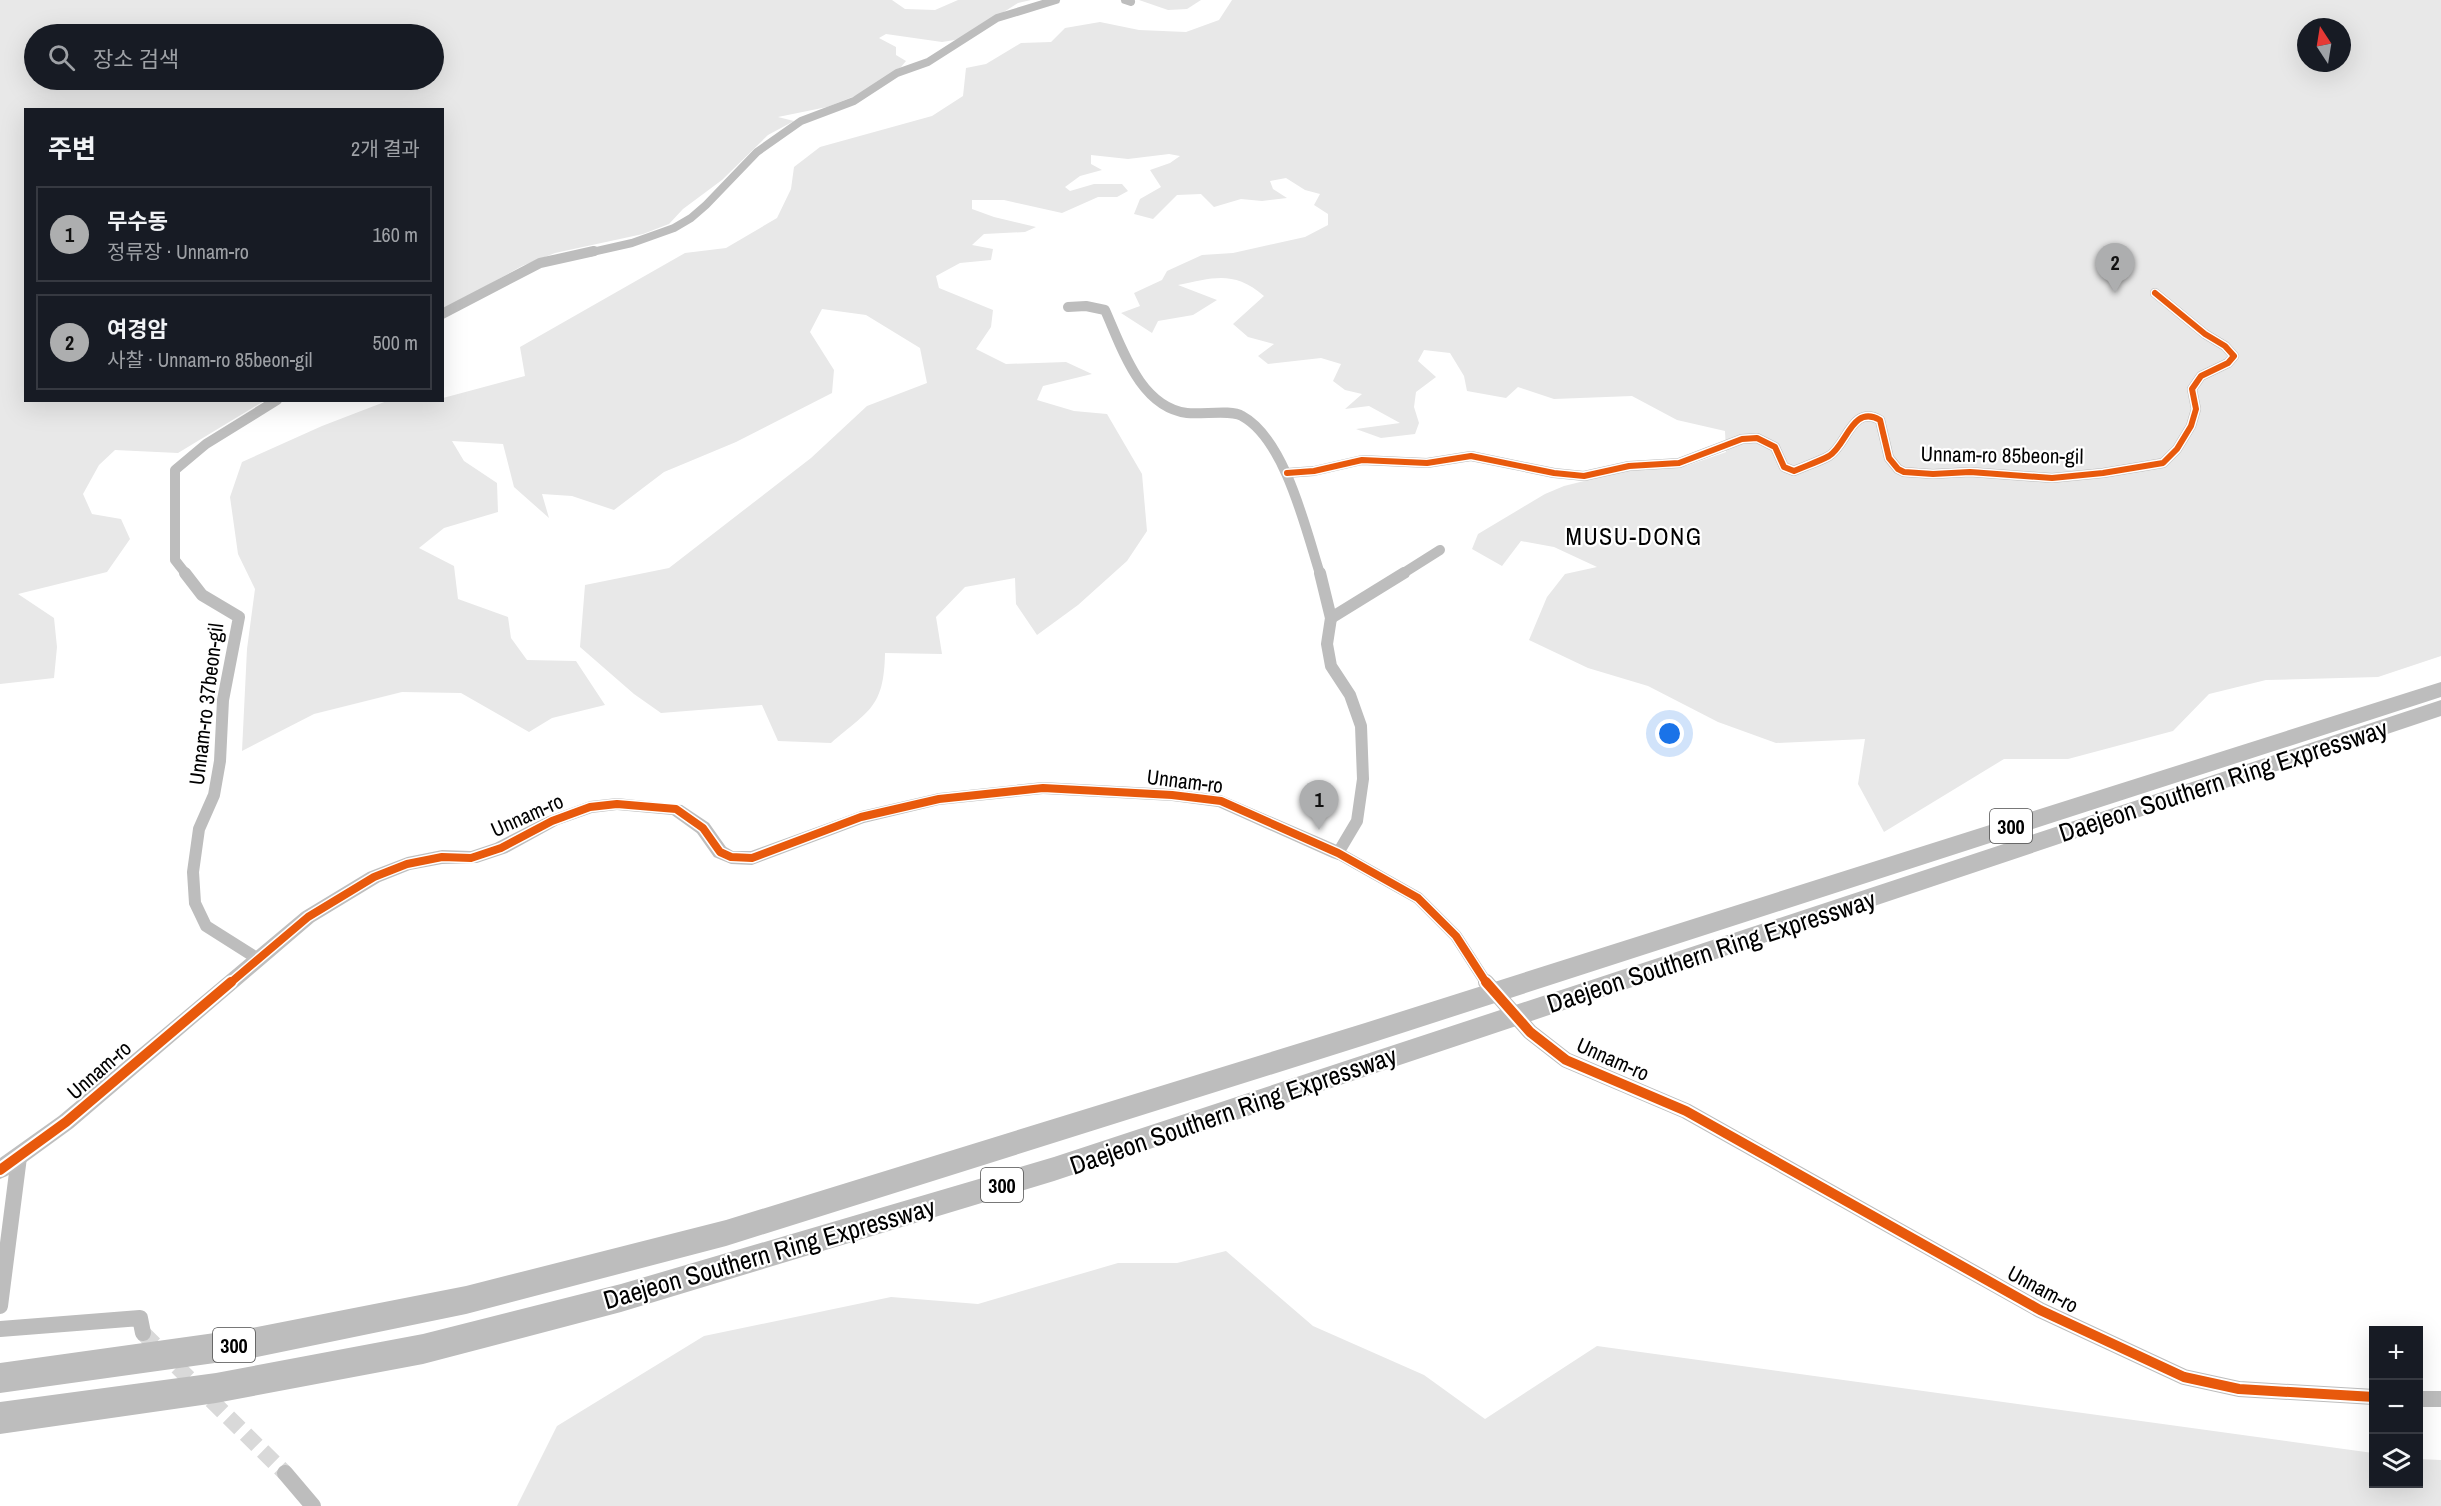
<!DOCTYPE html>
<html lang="ko">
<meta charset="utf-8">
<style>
:root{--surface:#171b24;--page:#20242c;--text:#f1f3f6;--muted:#9ea1a6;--line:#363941;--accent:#adaeaf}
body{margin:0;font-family:"Archivo Narrow","Noto Sans KR",sans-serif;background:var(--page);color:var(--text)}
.controls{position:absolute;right:18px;bottom:18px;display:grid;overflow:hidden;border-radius:0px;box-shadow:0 6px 24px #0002}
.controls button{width:54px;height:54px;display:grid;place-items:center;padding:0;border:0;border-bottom:2px solid var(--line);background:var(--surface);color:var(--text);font:30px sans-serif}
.compass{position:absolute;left:2297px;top:18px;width:54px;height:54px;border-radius:50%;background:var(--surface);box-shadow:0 6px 24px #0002;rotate:348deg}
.you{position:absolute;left:1670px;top:734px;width:21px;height:21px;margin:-15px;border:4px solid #fff;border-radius:50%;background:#1a73e8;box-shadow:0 0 0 9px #1a73e833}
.badge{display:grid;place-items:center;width:39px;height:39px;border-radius:50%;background:var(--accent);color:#111;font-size:20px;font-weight:700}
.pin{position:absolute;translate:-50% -50px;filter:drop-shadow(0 2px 3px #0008)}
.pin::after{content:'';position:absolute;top:32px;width:21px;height:18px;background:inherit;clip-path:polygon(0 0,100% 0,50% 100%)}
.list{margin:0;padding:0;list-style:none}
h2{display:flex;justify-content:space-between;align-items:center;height:78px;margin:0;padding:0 24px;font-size:26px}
h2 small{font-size:20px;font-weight:400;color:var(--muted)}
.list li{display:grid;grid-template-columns:39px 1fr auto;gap:18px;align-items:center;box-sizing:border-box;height:96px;margin:0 12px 12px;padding:0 12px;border:2px solid var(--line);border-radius:0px}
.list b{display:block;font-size:22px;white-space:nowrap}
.list p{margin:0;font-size:20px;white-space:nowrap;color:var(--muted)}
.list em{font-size:20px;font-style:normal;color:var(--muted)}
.icon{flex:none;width:33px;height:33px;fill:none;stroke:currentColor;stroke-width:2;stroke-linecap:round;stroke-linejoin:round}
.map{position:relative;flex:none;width:2441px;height:1506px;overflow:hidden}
.search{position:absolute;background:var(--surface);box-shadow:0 6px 24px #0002;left:24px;top:24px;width:420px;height:66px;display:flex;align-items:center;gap:15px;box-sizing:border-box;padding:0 21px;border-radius:33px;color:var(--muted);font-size:22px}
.panel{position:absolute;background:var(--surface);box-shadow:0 6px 24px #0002;left:24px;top:108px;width:420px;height:294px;border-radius:0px}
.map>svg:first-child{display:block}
</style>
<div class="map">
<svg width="2441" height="1506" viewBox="0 0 2441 1506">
<rect width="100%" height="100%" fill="#fff"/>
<g fill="#e8e8e8" fill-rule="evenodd">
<path d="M0 0H892L905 9 935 10 958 0H1031L1018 3 961 39 942 42 886 34 879 38 896 47V55L906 61 901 67 860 94 827 107 778 117 794 121 768 135 722 180 683 209 669 224 643 234 555 253 522 266 443 310 442 110H26V400L264 401 178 453 115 450 99 465 83 494 92 514 121 519 130 539 107 572 18 594 54 618 57 647 54 678 0 684ZM34 34H434V80H34Z"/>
<path d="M1139 0H1201L1187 9 1168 10Z"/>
<path d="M1232 0H2441V656L2378 677 2266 680 2209 694 2173 731 2068 759H2004L1884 832 1858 784 1865 739 1776 743 1718 722 1648 686 1588 668 1529 640 1547 597 1565 574 1597 567 1554 547 1521 541 1502 566 1472 549 1478 534 1545 494 1564 486 1632 469 1686 466 1726 452 1725 431 1677 420 1632 396 1554 399 1518 387 1506 398 1467 391 1464 376 1450 353 1424 350 1418 361 1436 377 1416 392 1414 407 1419 423 1415 434 1381 438 1356 429 1400 423 1369 406 1345 409 1362 394 1345 390 1333 381 1341 364 1321 358 1268 364 1258 356 1274 344 1248 337 1233 324 1264 296C1233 270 1214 278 1178 285L1217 300 1193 315 1158 321 1152 333 1121 313 1140 306 1134 293 1162 280 1167 271 1202 255 1233 253 1305 237 1328 225V214L1314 205 1320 194 1305 190 1286 178 1270 181 1273 189 1287 198 1262 201 1241 199 1214 207 1201 194 1177 195 1153 219 1134 214 1140 199 1161 187 1150 170 1170 163 1180 156 1169 154 1128 159 1091 155V164L1102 170 1080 176 1065 187 1070 191 1094 184H1122L1128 191 1117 197H1098L1062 213 1004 200H972V209L994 217 1036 227 1025 232 984 234 972 245 993 249 991 260 960 263 936 276 939 288 993 310 991 327 976 349 1006 364 1066 362 1092 374 1043 386 1037 400 1074 411 1107 414 1142 474 1147 531 1127 561 1078 605 1037 635 1016 604 1015 578 965 587 936 617 942 654 885 653C884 708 869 710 831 743L778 741 762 705 661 713 634 694 580 647 585 585 669 568 811 458 867 406 927 383 920 348 866 315 822 309 810 332 834 370 832 393 736 442 664 472 614 510 572 496 542 494 549 518 514 487 503 444 452 441 464 461 497 483 498 512 444 528 419 548 454 566 458 599 508 617 511 638 527 660 576 661 605 705 552 718 529 732 461 693 402 692 314 714 242 751 247 649 255 589 238 554 230 497 242 462 322 426 387 401 442 400 443 398 525 376 520 347 685 253 726 248 777 218 791 189 794 167 820 147 932 116 963 96 966 68 986 64 1021 43 1051 42 1065 28 1100 22 1139 30 1186 32 1219 20ZM2306 27H2342V63H2306Z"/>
<path d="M1226 1251 1313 1326 1424 1375 1485 1419 1597 1346 2373 1453 2374 1484H2418L2419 1459 2441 1460V1506H517L557 1426 704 1336 891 1297 978 1304 1118 1263H1177Z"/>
</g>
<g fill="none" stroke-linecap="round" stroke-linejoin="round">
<path stroke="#d9d9d9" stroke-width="16" stroke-dasharray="16 8" stroke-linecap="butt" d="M143 1333 285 1473"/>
<g stroke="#bdbdbd" stroke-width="8">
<path d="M1125 0 1131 2"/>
<path d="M588 253 632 243 674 228 691 218 706 205 757 152 801 121 854 101 897 73 928 62 997 18 1056 0"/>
</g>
<g stroke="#bdbdbd" stroke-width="10">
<path d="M1068 307 1086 306 1105 310C1122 348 1140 407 1187 413 1202 415 1231 409 1242 416 1285 439 1306 530 1320 574"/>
<path d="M442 314 540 263 594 251"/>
<path d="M1287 473 1314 471 1362 460 1427 463 1471 456 1554 473 1584 476 1629 466 1679 463 1742 439 1757 438 1775 447 1784 467 1794 471C1805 466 1818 462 1829 456 1847 445 1852 404 1880 420L1889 458 1898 469 1904 472 1933 474 1970 472 2052 478 2103 473 2163 463 2177 449 2191 426 2196 409 2192 389 2201 376 2228 363 2234 356 2225 346 2205 334 2155 293"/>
<path d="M186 574 175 560V470L206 444 277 400"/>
<path d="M1402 574 1440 550"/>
</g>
<g stroke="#bdbdbd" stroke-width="12">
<path d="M185 573 202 595 239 617 223 700 220 761 214 795 199 829 193 872 195 903 206 926 258 959"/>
<path d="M1320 573 1331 618 1327 644 1331 666 1350 695 1361 726 1363 779 1357 821 1338 853 1418 898 1456 936 1487 984"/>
<path d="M1331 618 1404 573"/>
</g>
<g stroke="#bdbdbd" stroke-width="16">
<path d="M1486 982 1530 1032 1566 1060 1686 1111 2040 1310 2184 1377 2239 1389 2374 1397"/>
<path d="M0 1306 19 1157"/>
<path d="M0 1329 140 1318 143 1333"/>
<path d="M2418 1399H2441"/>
<path d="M285 1473 313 1506"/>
</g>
<path fill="#bfbfbf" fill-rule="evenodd" d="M1043 782 1172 789 1221 795 1344 848 1347 853 1344 858 1338 860 1332 858 1218 807 1172 801 1043 794 939 805 864 823 752 865 731 864 714 857 697 833 672 815 617 810 592 813 558 825 507 853 477 863 442 864 410 870 380 882 314 922 73 1128 7 1176 0 1179V1158L59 1116 302 912 368 872 407 857 442 850 471 851 495 843 546 817 590 801 617 798 682 805 709 823 726 847 733 851H751L861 811 939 793Z"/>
<g fill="#bdbdbd" fill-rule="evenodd">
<path d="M2441 682V697L1365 1045 726 1246 466 1314 257 1357 0 1393V1363L257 1327 466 1286 726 1220 1365 1023Z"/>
<path d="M2441 700V716L1054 1181 621 1312 423 1364 216 1403 0 1434V1402L216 1373 423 1334 621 1284 1054 1157Z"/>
</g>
<defs>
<path id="cycleway-far2" d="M1287 473 1314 471 1362 460 1427 463 1471 456 1554 473 1584 476 1629 466 1679 463 1742 439 1757 438 1775 447 1784 467 1794 471C1805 466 1818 462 1829 456 1847 445 1852 404 1880 420L1889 458 1898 469 1904 472 1933 474 1970 472 2052 478 2103 473 2163 463 2177 449 2191 426 2196 409 2192 389 2201 376 2228 363 2234 356 2225 346 2205 334 2155 293"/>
<path id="cycleway-far1" d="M229 984 308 917 374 877 407 864 442 857 471 858 501 848 552 821 590 807 617 804 676 809 703 828 720 852 731 857 752 858 861 817 939 799 1043 788 1172 795 1221 801 1338 853 1418 898 1456 936 1487 984"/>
<g id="cycleway">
<path d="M1486 982 1530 1032 1566 1060 1686 1111 2040 1310 2184 1377 2239 1389 2374 1397"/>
<path d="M0 1170 66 1122 231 982"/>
</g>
</defs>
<use href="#cycleway-far2" stroke="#fff" stroke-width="9"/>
<use href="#cycleway-far1" stroke="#fff" stroke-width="11"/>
<use href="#cycleway" stroke="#fff" stroke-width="14"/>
<use href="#cycleway-far2" stroke="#e8590c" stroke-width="6"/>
<use href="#cycleway-far1" stroke="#e8590c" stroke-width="8"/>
<use href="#cycleway" stroke="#e8590c" stroke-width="10"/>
</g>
<g text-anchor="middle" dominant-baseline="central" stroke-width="4.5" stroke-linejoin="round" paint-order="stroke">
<g fill="#fff" stroke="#4c4c4c" stroke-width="1.5">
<rect x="1990" y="809" width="42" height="34" rx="4.5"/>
<rect x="981" y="1168" width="42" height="34" rx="4.5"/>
<rect x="213" y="1328" width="42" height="34" rx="4.5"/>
</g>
<g font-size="20" font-weight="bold" fill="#000">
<text x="2011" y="826">300</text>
<text x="1002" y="1185">300</text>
<text x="234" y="1345">300</text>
</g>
<g font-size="21" fill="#000" stroke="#fff">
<text transform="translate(2002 455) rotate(1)">Unnam-ro 85beon-gil</text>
<text transform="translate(206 704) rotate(-83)">Unnam-ro 37beon-gil</text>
<text transform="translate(1185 781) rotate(7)">Unnam-ro</text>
<text transform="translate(527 815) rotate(-24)">Unnam-ro</text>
<text transform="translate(1613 1059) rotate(24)">Unnam-ro</text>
<text transform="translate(99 1070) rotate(-41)">Unnam-ro</text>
<text transform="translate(2043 1289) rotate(28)">Unnam-ro</text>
</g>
<g font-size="24" letter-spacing="1.5" fill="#000" stroke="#fff">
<text x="1634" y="536">MUSU-DONG</text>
</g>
<g font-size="26" fill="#000" stroke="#fff">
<text transform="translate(2223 780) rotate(-18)">Daejeon Southern Ring Expressway</text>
<text transform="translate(1711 951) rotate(-18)">Daejeon Southern Ring Expressway</text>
<text transform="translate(1233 1110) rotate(-19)">Daejeon Southern Ring Expressway</text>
<text transform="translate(769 1253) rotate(-16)">Daejeon Southern Ring Expressway</text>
</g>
</g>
</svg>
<div class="controls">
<button>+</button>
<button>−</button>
<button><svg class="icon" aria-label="layers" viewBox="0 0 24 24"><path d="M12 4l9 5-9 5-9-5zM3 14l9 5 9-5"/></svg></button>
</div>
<svg class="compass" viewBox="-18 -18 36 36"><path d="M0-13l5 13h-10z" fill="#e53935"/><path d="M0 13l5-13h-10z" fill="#9ea1a6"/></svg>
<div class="you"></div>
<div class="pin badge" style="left:1319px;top:830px">1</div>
<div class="pin badge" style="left:2115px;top:293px">2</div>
<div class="search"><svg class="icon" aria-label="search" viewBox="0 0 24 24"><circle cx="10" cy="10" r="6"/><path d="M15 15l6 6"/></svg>장소 검색</div>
<section class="panel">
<h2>주변<small>2개 결과</small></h2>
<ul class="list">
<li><span class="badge">1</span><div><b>무수동</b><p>정류장 · Unnam-ro</p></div><em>160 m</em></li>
<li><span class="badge">2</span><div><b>여경암</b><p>사찰 · Unnam-ro 85beon-gil</p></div><em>500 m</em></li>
</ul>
</section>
</div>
